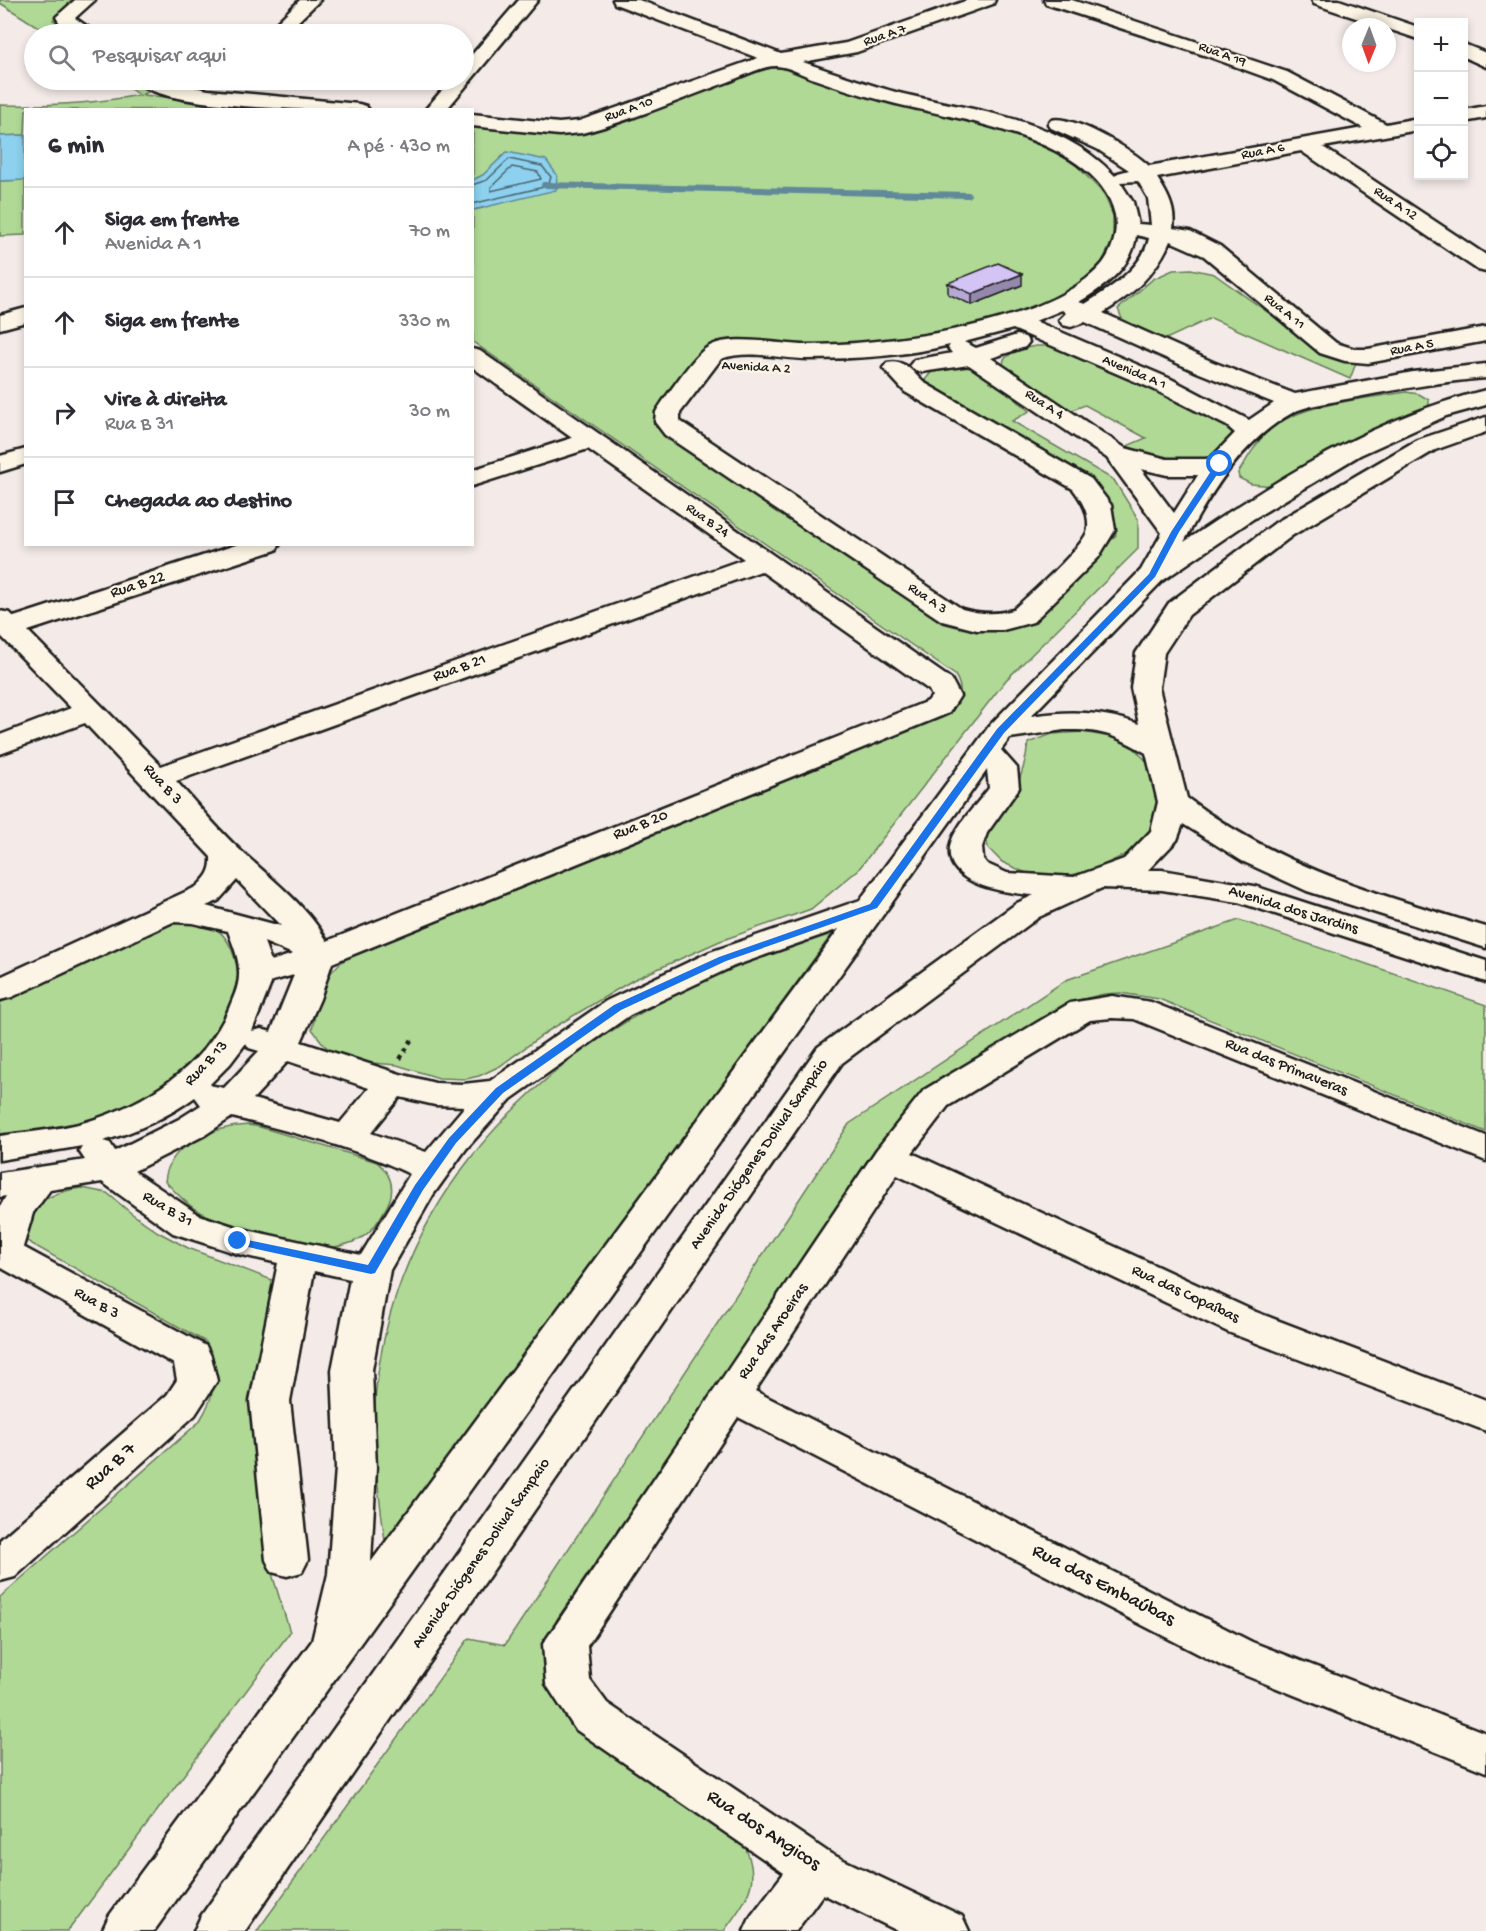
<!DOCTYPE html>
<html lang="pt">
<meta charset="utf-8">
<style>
:root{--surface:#fff;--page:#f7f7f7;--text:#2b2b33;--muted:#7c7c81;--line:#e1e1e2}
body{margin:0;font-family:"Gochi Hand",sans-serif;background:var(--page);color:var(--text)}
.controls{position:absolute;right:18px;top:18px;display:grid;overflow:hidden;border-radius:0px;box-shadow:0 3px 9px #0003}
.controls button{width:54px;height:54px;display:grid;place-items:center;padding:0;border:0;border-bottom:2px solid var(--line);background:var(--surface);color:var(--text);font:30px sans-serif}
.compass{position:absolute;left:1342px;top:18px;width:54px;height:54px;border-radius:50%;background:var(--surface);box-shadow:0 3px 9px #0003;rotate:181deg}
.stop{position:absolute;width:18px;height:18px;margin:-14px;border:4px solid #1a73e8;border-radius:50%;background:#fff}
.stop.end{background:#1a73e8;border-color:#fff;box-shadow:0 2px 6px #0008}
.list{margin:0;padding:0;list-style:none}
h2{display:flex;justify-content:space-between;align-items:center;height:78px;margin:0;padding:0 24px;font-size:26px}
h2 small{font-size:20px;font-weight:400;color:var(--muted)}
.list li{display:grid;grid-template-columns:39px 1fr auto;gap:18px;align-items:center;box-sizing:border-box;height:90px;padding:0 24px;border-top:2px solid var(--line)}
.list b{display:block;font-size:22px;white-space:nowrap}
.list p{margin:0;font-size:20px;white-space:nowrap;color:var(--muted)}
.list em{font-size:20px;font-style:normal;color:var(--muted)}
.icon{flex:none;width:33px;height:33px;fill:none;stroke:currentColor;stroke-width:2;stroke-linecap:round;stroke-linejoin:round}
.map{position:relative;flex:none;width:1486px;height:1931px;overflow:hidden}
.search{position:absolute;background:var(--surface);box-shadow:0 3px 9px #0003;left:24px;top:24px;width:450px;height:66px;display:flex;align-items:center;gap:15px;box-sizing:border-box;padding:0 21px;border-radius:33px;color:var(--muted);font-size:22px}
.panel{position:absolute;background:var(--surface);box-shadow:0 3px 9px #0003;left:24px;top:108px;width:450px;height:438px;border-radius:0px}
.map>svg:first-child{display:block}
</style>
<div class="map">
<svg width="1486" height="1931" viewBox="0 0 1486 1931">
<rect width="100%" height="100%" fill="#f4ebe8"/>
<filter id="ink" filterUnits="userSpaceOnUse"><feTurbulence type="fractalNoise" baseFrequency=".0167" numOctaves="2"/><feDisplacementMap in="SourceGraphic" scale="12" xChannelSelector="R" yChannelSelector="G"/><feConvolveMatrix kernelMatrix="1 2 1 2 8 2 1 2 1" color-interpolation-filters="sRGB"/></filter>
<g filter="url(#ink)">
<g fill="#b0d996" stroke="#667a59" stroke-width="1.5">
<path d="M0 0H74L53 20 72 34H49L0 3Z"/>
<path d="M772 68H786L986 122 1044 145 1075 164 1104 194 1113 216V239L1101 264 1075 287 1037 308 940 336 824 347 734 342 662 430 996 629 1026 625 1038 619 1116 535 1112 515 926 384 925 380 933 370C950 367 963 365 979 370L1030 411 1012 421 1114 480 1138 519V549L1006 680 858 870 811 909 720 941 633 980 548 1031 500 1066 479 1076 466 1079 439 1078 397 1065 349 1061 335 1054 324 1045 312 1029C319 1000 319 979 344 960L944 717C959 705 966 693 955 675L473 342V210L483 208 507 152 483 175 473 180V127L551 135 599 130 759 70Z"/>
<path d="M117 80H140L154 89 142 95 302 109 26 110 25 135 0 136V105C48 106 92 104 139 95Z"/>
<path d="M25 180V235L0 236V181Z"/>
<path d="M1173 270 1191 269 1214 274 1322 351 1356 363 1350 379 1211 318 1164 340 1122 319 1118 309 1153 279Z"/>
<path d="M1036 346H1058L1219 416 1233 431 1232 434C1228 440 1223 449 1218 453 1191 472 1153 460 1127 446L1146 438 1085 405 1070 411 1002 370 1004 359 1016 350Z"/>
<path d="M1406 392 1419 394 1429 400V407L1354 442 1274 486 1251 484 1239 478 1238 473C1246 461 1254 446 1264 435 1294 403 1366 399 1406 392Z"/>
<path d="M1082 732 1111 737 1134 748 1152 767 1163 791 1156 827 1133 851 1095 869 1072 875 1041 876 1026 873 1002 862 988 848 985 832C1009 805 1024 780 1028 743L1052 734Z"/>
<path d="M1239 920 1486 1005V1132L1159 999 1120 993 1104 994 1075 1001 925 1093 884 1139 557 1619 550 1637 553 1693 573 1725 742 1840C763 1881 748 1898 724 1931H257L469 1638 505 1645 849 1124 1066 980Z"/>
<path d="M178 923C190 923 203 923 214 928 233 938 242 974 236 994 234 1003 227 1013 222 1023 219 1030 215 1040 210 1047 200 1058 187 1069 176 1077 129 1114 59 1134 0 1135V1003L20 992 165 925Z"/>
<path d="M832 934 386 1549C380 1500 371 1449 375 1400 390 1213 517 1073 680 992 729 968 781 951 832 934Z"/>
<path d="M248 1125 260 1127 377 1162C391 1174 396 1189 387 1206 378 1222 371 1235 353 1242 345 1245 335 1248 327 1247 292 1244 224 1227 195 1209 183 1201 174 1191 165 1181 169 1142 215 1127 248 1125Z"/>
<path d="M82 1188 107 1193 131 1213 158 1232 188 1248 280 1283 256 1423V1472L262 1524 273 1577 290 1632 68 1931H0V1597L199 1422C216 1395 220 1371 206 1342L25 1240C13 1208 57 1190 82 1188Z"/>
</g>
<g fill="#8dd1ee" stroke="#60899a" stroke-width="1.5">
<path d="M25 135V180L0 181V136Z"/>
<path d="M507 152 546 160 557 175 556 190 473 210V180L483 175Z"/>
</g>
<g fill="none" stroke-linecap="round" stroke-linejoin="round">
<g stroke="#496470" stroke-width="1.5">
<path d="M512 167 538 172 541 179 491 191V187Z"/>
<path d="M472 185 487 180 509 159 542 166 551 177 548 186 472 204"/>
</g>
<path stroke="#60899a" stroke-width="6" d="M544 185 968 195"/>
<defs>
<g id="minor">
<path d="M75 0H95L75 18 92 30 94 34C75 34 66 35 56 17Z"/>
<path d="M300 0H320L285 34H265Z"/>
<path d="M519 0H538L446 110H425L451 80H464V64Z"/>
<path d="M613 0H639L781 54 846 43 968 0H995L993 4 857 52 803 62C835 73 867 84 899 93 972 111 1060 117 1115 176L1118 173 1129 170 1097 149 1051 128 1048 124 1051 120C1072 114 1133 150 1149 166L1363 128 1273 80 1204 55 1046 4 1044 0H1072L1287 72 1386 124 1418 118V130L1323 147 1486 255V272L1478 270 1301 151 1157 178C1167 193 1176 209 1173 228L1190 231 1220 246 1336 343 1355 349H1368L1486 327V341L1368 363 1345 361 1320 353 1204 256 1170 241C1157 273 1132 295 1103 313L1213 362 1295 394 1413 372 1486 364V378C1437 382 1389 391 1341 400 1324 404 1307 405 1292 413 1242 441 1210 493 1184 542 1277 479 1376 417 1486 390V405L1446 416 1360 455 1253 519 1162 581 1031 716C1069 710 1103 711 1139 724L1131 688 1136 653 1169 603 1275 523 1417 440 1486 417V432L1435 450 1293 535 1189 615 1164 653 1159 688 1187 798C1283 869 1375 893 1486 927V948L1307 891 1242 861 1183 824 1177 840 1148 870H1162L1254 886 1486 961V982L1238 902 1162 890 1102 888 1039 917 842 1063 245 1931H194L201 1916 818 1047 1017 903 1034 895C1007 893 945 886 950 847 953 828 978 803 989 788L987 770 154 1931H102L109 1916 312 1641 328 1574 336 1468 332 1370 350 1279 314 1271 290 1401 308 1560 302 1572 287 1576 272 1572 266 1560 250 1401 278 1263 238 1254 173 1233 102 1182 50 1190 33 1213 23 1247 206 1346 211 1356 217 1381 195 1415 15 1577 0 1581V1540L167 1395 177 1380 174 1364 0 1267V1207L6 1196 0 1197V1173L85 1160 79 1151 82 1146 0 1160V1136C28 1132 58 1130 86 1122 146 1104 206 1066 230 1006 234 996 239 986 239 975 240 960 233 945 228 931L193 923 173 922 12 997 0 1000V977L196 887C206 878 212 871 211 857L85 723 0 754V735L71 708 0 635V611L10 613 14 617 239 544H280L276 550 28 631 161 766 744 559 588 449 472 486V470L572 438 472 367V349L480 351 951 679 960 696 949 713 332 963 320 999 301 1042 400 1074 435 1083 463 1084 490 1081 606 1001 710 952 860 900 990 725 1141 570 1162 533 1107 458 969 365 922 372 914 370 910 365 914 360 952 353 948 348 950 345C904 356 856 359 808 359 781 359 748 349 721 359L680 413V421L962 609C980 614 995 615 1013 610 1028 596 1088 544 1088 528 1089 512 1082 501 1073 489L905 392 883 368 887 363C904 359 911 370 923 382L1091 479 1111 505 1115 530 1098 558 1033 622 1003 630H977L942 621 665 435 655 422 656 412C664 399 694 356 705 349 727 332 780 345 806 345 884 345 1051 326 1103 263 1113 250 1118 231 1115 215 1098 136 947 118 885 101 861 95 837 87 814 79 803 75 788 66 776 66 761 66 742 77 728 82 680 99 631 121 582 133L559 135 472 126V114L559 123 579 121 758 58 615 4ZM1138 181 1148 198 1151 225 1138 224 1133 202 1120 182ZM1136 235 1149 238C1143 268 1109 289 1085 304L1079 302C1104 287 1133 267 1136 235ZM1062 310 1066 313 1059 320 1063 325 1071 327 1085 322 1197 372 1274 403 1249 420 1171 379 1035 321ZM1013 329 1153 389 1227 426 1235 433 1211 458 1206 459H1167L1125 448 991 358 1025 347 1029 342 1025 337 1017 335 976 348 964 342ZM1141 469 1167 475H1198L1174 513ZM761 571 929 690 932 696 928 701 327 941C308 906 268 876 240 850 217 829 197 804 176 781ZM1064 730C1100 729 1116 735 1146 753L1158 802 1151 831 1124 859 1074 877 1007 873 987 864 983 859 982 847 987 833 1019 788 1017 768 1001 750 1010 738ZM237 880 281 926 206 906 218 901ZM839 929 371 1562 376 1468 372 1370 390 1270 433 1195 466 1149 511 1099 630 1015 734 966ZM264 942 293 954 271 961ZM294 975 271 1032 261 1029 252 1031 272 981ZM246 1043 249 1048 259 1051 224 1088 209 1085 230 1064ZM288 1061 369 1088 340 1123 253 1099ZM195 1097 201 1105 179 1119 115 1151 110 1143 103 1141C135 1132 168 1117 195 1097ZM400 1097 435 1105 465 1106 426 1152 371 1133ZM232 1117C292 1132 355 1147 410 1174L361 1255 242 1229 199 1215 134 1171 205 1135Z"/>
<path d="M1312 0H1339L1418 27V39L1314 4Z"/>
<path d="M1464 44 1486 53V67L1464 57Z"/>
<path d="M136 80H161L208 90 359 104 366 106 369 110C329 110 157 110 136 80Z"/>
<path d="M1486 106V118L1464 122V110Z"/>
<path d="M26 308V322L0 329V315Z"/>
<path d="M26 449V464L0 472V456Z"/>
<path d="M1112 996 1151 1002 1486 1136V1161L1134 1019 1112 1018 1090 1020 948 1106 912 1153 1256 1312 1486 1400V1431L1228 1332 897 1175 755 1391 1252 1642 1486 1733V1772L1222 1666 738 1417 587 1646 590 1680 607 1703 831 1854 962 1916 969 1931H898L823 1894 796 1931H744L751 1916 784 1873 575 1729 546 1684 543 1644 877 1149 924 1090 1070 1003Z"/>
</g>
</defs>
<use href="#minor" stroke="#1c1c1c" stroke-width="5"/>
<path stroke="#1c1c1c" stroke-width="4" stroke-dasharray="4.5 4.5" stroke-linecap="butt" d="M400 1059 412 1039"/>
<use href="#minor" fill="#fcf5e5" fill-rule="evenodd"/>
</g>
<path fill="#b6a9d4" stroke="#1c1c1c" stroke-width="1.5" d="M948 283 1022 285 972 305 948 294Z"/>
<path fill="#9489ac" stroke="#1c1c1c" stroke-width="1.5" d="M1022 274V285L972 305V294Z"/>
<path fill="#d4c4f6" stroke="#1c1c1c" stroke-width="1.5" d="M998 263 1022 274 972 294 948 283Z"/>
</g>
<path fill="#1a73e8" d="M1217 462 1224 464 1179 532 1155 577 1004 733 877 908 726 961 621 1010 503 1093 456 1143 423 1190 375 1273 371 1274 234 1244V1239L238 1238 368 1265 415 1185 449 1138 496 1088 614 1005 719 957 870 904 997 729 1149 574 1171 532Z"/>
<g text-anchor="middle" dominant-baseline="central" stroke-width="4.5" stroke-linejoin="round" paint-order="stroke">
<g font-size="14" fill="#1c1c1c" stroke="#fcf5e5">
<text transform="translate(885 36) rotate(-19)">Rua A 7</text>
<text transform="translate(1222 55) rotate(20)">Rua A 19</text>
<text transform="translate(629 110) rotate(-20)">Rua A 10</text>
<text transform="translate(1263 152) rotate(-11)">Rua A 6</text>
<text transform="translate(1395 204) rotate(34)">Rua A 12</text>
<text transform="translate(1284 312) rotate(39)">Rua A 11</text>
<text transform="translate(1412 348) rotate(-11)">Rua A 5</text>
<text transform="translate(756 368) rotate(3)">Avenida A 2</text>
<text transform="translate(1134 373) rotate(23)">Avenida A 1</text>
<text transform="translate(1044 405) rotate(33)">Rua A 4</text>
<text transform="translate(707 521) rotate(35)">Rua B 24</text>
<text transform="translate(927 599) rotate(34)">Rua A 3</text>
</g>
<g font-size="16" fill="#1c1c1c" stroke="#fcf5e5">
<text transform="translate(138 586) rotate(-18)">Rua B 22</text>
<text transform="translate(460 669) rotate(-20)">Rua B 21</text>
<text transform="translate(162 785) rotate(47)">Rua B 3</text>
<text transform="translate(641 826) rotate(-22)">Rua B 20</text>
<text transform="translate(1293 911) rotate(17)">Avenida dos Jardins</text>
<text transform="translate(207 1064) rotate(-47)">Rua B 13</text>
<text transform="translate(1286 1068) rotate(22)">Rua das Primaveras</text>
<text transform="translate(760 1155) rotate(-55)">Avenida Diógenes Dolival Sampaio</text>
<text transform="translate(167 1210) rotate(31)">Rua B 31</text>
<text transform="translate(1185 1295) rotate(25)">Rua das Copaíbas</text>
<text transform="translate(96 1304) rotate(29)">Rua B 3</text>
<text transform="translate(774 1332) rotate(-56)">Rua das Aroeiras</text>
<text transform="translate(482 1554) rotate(-55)">Avenida Diógenes Dolival Sampaio</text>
</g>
<g font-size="20" fill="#1c1c1c" stroke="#fcf5e5">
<text transform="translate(111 1467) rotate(-42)">Rua B 7</text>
<text transform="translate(1103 1586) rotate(27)">Rua das Embaúbas</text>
<text transform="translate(763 1831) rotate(33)">Rua dos Angicos</text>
</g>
</g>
</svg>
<div class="controls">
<button>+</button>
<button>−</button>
<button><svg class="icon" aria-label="locate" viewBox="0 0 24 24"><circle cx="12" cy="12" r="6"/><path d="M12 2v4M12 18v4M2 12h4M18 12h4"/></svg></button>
</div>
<svg class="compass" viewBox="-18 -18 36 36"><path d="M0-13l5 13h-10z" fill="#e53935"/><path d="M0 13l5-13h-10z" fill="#7c7c81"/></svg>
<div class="stop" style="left:1220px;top:464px"></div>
<div class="stop end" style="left:238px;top:1241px"></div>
<div class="search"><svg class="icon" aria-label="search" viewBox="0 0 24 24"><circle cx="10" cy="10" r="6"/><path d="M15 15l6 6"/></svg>Pesquisar aqui</div>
<section class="panel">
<h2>6 min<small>A pé · 430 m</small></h2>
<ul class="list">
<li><svg class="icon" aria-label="ahead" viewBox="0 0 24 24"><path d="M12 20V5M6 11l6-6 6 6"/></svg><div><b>Siga em frente</b><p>Avenida A 1</p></div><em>70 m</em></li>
<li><svg class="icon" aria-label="ahead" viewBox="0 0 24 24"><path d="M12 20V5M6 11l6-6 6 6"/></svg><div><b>Siga em frente</b></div><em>330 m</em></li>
<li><svg class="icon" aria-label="right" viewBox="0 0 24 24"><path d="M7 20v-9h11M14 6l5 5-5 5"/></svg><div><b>Vire à direita</b><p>Rua B 31</p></div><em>30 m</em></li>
<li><svg class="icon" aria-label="arrive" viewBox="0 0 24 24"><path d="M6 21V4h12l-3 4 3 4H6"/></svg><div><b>Chegada ao destino</b></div></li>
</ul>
</section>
</div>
